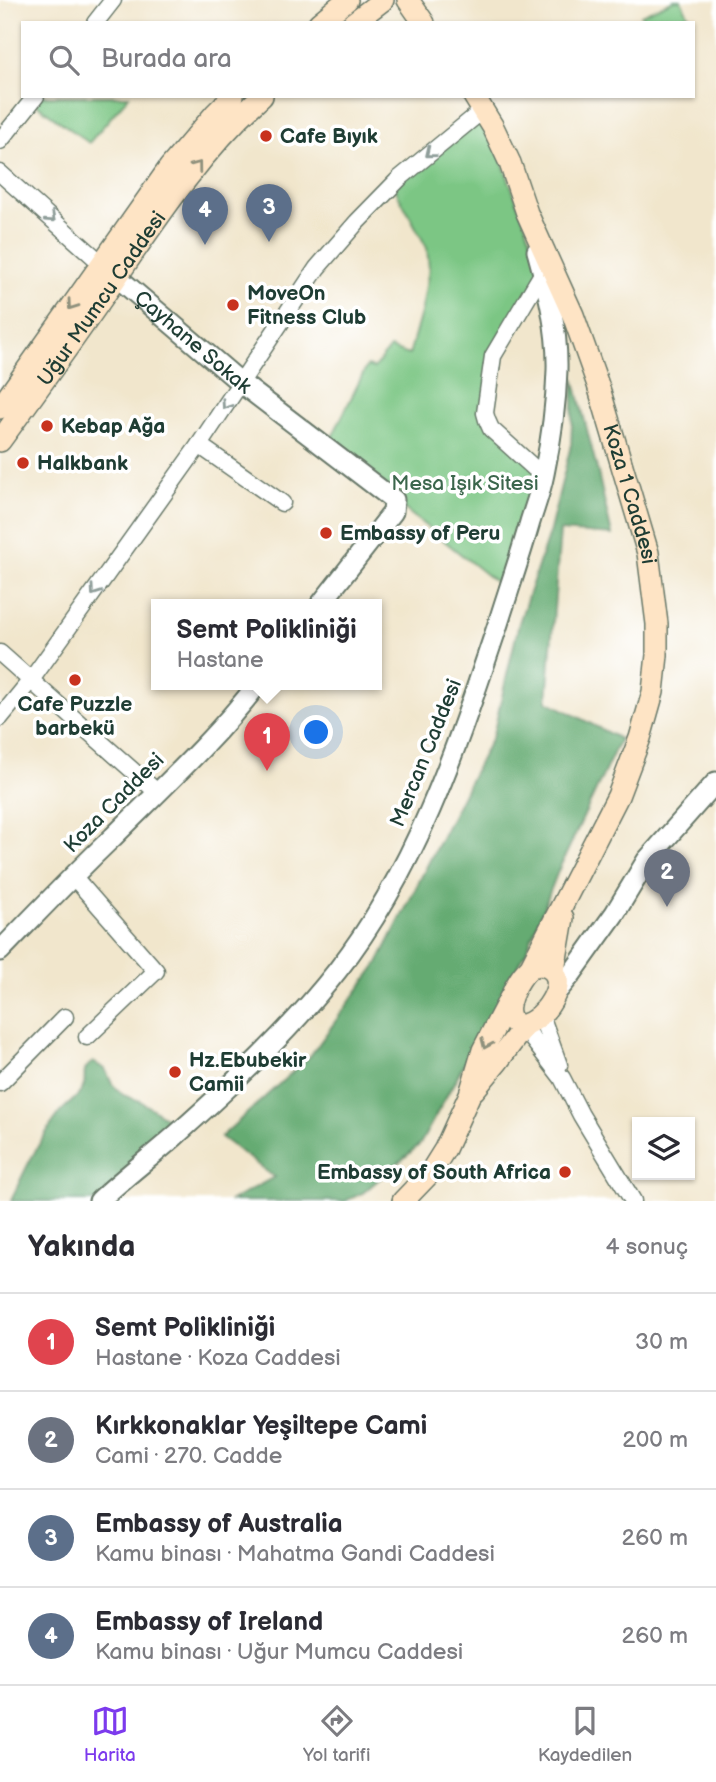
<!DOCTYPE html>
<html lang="tr">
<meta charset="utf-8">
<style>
:root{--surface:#fff;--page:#f2f2f3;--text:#2b2b33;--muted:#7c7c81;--line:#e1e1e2;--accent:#7c3aed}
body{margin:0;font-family:"Balsamiq Sans",sans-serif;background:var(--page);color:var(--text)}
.controls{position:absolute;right:21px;bottom:21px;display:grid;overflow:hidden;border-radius:0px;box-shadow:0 2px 5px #0004}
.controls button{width:63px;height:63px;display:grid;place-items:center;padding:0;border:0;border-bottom:2px solid var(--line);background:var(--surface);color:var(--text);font:35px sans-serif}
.you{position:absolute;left:317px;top:733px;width:24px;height:24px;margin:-18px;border:5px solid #fff;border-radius:50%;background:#1a73e8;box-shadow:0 0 0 10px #1a73e833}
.badge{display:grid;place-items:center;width:46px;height:46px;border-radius:50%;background:var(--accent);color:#fff;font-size:23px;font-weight:700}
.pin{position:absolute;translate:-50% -58px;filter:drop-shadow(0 2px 4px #0008)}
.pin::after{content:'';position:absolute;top:37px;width:24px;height:21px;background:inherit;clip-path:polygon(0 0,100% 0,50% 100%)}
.popup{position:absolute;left:151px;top:599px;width:231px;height:91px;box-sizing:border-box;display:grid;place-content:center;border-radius:0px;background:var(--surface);filter:drop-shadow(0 2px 5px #0005);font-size:23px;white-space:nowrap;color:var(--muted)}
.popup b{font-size:26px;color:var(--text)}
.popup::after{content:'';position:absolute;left:50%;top:100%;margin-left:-14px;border:14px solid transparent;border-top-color:var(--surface)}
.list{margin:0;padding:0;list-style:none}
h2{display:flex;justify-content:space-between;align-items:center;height:91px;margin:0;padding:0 28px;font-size:30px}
h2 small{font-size:23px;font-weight:400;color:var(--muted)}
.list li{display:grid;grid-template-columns:46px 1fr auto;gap:21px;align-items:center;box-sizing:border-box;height:98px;padding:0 28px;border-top:2px solid var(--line)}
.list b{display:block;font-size:26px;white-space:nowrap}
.list p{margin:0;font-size:23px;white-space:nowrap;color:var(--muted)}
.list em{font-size:23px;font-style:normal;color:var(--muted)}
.icon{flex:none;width:38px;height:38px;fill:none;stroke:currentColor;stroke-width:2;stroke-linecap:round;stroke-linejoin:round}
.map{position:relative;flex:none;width:716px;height:1201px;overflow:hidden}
.search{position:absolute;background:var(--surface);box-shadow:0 2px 5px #0004;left:21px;right:21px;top:21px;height:77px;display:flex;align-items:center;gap:18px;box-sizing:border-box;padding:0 24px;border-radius:0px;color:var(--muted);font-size:26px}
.sheet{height:483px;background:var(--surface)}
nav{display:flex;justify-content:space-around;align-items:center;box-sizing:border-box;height:98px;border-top:2px solid var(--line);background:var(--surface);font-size:19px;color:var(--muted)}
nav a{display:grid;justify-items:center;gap:4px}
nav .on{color:var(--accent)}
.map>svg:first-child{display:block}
</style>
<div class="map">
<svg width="716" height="1201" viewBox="0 0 716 1201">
<rect width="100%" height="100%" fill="#fff"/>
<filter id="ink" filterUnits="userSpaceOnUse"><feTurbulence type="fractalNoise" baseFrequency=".0143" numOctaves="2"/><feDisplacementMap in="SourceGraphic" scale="14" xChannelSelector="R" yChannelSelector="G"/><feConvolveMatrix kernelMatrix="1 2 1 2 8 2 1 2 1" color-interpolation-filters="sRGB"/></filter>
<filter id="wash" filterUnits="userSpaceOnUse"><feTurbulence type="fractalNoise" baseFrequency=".00686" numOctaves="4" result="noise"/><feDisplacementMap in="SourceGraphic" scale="28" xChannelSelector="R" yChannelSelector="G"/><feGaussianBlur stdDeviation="1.57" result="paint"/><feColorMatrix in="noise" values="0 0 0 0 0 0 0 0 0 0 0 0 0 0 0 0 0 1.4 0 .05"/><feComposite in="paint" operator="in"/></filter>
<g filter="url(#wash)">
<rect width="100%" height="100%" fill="#f1e6cc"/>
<g fill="#7cc684" stroke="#4e825c" stroke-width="2">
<path d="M674 0H681L692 23H644L641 15Z"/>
<path d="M36 96H129L89 143 32 101Z"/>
<path d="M483 110 543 272 493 356 485 413 544 477 508 592 327 447 367 366 374 368 390 348 409 355 422 309 429 269 427 248 393 185Z"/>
</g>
<g fill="#65ab72" stroke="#427453" stroke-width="2">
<path d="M574 378 598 473 612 535 560 531 547 701 620 739 559 869 526 952 420 1144 363 1193 345 1201H231L274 1177 221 1137 310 1056 378 963 493 735 519 623 550 530 571 445Z"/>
<path d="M93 1062 105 1069 112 1084 123 1095 140 1101 165 1117 173 1129 99 1201H11C24 1170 39 1141 59 1114 66 1105 77 1099 82 1090 89 1078 78 1071 93 1062Z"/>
</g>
</g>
<g filter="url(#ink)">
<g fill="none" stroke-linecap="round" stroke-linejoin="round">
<defs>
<g id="minor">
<path d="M95 23 113 0"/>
<path d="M0 141 36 96"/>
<path d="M0 173 101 263"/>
<path d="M543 272 493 356 485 413 487 420 491 429 544 477"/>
<path d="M199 445 282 503"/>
<path d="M0 653 158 793"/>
<path d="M0 718 31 680 199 445 317 268 357 222 400 178 483 110"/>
<path d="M73 876 156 971 87 1037"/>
<path d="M541 1015 559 1065"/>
<path d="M525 1025 533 1040 562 1078 581 1115 633 1201"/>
<path d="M0 1083 65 1017"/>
</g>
<g id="tertiary">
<path id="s1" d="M117 277 241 383 394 500 393 512 320 605"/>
<path d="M0 951C37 913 74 874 113 837 162 788 214 740 257 685"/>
<path d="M555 994 570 976 615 913 647 860 716 782"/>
<path d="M99 1201C123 1178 150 1158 175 1136 232 1085 289 1032 337 971 416 871 457 746 497 627 508 592 520 557 530 522 535 506 541 490 544 474 551 441 556 405 557 370 558 329 548 291 537 251"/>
</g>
<g id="secondary">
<path d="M408 0 424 23"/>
<path d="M319 23 347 0"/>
<path d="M353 23 383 0"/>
<path id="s2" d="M474 96 493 127 510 163 527 213 573 315 598 385 648 553 657 624V655L653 692 640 738 618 796 530 968"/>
<path d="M0 408 170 167 215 114 233 96"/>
<path id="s3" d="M0 441C40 386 80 331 118 275 161 212 205 147 262 96"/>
<path d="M540 965C582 972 537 1033 517 1024 497 1014 518 977 530 968 533 965 536 966 540 965Z"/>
<path d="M554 970 563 918"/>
<path d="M474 1090 498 1061 525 1025"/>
<path d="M403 1201 430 1173 445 1149 470 1094 483 1050 510 998"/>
</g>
</defs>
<use href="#minor" stroke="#687869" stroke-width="19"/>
<use href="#tertiary" stroke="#687869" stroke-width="23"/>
<use href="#secondary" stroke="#687869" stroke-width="24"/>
<use href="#minor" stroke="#fff" stroke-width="16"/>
<use href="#tertiary" stroke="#fff" stroke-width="19"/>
<use href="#secondary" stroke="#fee4c5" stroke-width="21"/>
</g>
<defs><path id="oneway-chevron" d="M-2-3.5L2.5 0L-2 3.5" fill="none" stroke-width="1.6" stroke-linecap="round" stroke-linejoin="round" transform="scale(1.75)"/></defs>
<g stroke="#8f9e9a">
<use href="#oneway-chevron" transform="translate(430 153) rotate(141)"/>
<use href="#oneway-chevron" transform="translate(51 218) rotate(42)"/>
<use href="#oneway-chevron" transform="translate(226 405) rotate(124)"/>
<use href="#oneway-chevron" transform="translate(95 591) rotate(125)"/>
</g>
<g stroke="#8e907c">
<use href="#oneway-chevron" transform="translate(197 166) rotate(-53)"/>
<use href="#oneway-chevron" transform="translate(72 305) rotate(125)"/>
<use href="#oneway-chevron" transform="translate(486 1044) rotate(114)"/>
</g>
</g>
<g fill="#c8321e" stroke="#fff" stroke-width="2.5">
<circle cx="266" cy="136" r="7"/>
<circle cx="233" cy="305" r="7"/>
<circle cx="47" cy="426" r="7"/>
<circle cx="23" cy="463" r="7"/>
<circle cx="326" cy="533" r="7"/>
<circle cx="75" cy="680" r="7"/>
<circle cx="175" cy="1072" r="7"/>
<circle cx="565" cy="1172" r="7"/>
</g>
<g text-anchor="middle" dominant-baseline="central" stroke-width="7" stroke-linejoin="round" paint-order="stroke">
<g font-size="21" font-weight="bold" fill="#1f3d34" stroke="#fff" text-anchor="start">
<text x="280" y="136">Cafe Bıyık</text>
<text x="247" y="293">MoveOn<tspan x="247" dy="24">Fitness Club</tspan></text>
<text x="61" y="426">Kebap Ağa</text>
<text x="37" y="463">Halkbank</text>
<text x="340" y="533">Embassy of Peru</text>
<text x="75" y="704" text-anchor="middle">Cafe Puzzle<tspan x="75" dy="24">barbekü</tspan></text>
<text x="189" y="1060">Hz.Ebubekir<tspan x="189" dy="24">Camii</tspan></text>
<text x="551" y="1172" text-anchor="end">Embassy of South Africa</text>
</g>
<g font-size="21" fill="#1f3d34" stroke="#fff">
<text stroke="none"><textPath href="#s3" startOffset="175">Uğur Mumcu Caddesi</textPath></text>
<text stroke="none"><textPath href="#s1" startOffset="100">Çayhane Sokak</textPath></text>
<text stroke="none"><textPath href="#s2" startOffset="429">Koza 1 Caddesi</textPath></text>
<text transform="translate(426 753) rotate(-68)">Mercan Caddesi</text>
<text transform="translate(114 803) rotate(-45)">Koza Caddesi</text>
</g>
<g font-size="21" fill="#3b664c" stroke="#fff">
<text x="465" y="483">Mesa Işık Sitesi</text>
</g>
</g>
</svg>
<div class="controls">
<button><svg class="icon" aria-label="layers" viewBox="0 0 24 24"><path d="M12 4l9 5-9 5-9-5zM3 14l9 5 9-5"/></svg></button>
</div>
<div class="you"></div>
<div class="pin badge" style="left:267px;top:771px;background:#e0444e">1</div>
<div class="popup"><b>Semt Polikliniği</b>Hastane</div>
<div class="pin badge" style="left:667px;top:907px;background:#6b7280">2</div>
<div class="pin badge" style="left:269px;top:242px;background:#5c6f8a">3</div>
<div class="pin badge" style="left:205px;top:245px;background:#5c6f8a">4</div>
<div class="search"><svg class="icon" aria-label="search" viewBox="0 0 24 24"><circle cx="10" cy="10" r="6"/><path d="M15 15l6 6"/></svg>Burada ara</div>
</div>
<section class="sheet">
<h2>Yakında<small>4 sonuç</small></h2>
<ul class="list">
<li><span class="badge" style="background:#e0444e">1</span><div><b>Semt Polikliniği</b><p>Hastane · Koza Caddesi</p></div><em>30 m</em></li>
<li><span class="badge" style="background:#6b7280">2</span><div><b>Kırkkonaklar Yeşiltepe Cami</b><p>Cami · 270. Cadde</p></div><em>200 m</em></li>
<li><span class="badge" style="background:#5c6f8a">3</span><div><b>Embassy of Australia</b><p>Kamu binası · Mahatma Gandi Caddesi</p></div><em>260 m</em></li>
<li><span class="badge" style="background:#5c6f8a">4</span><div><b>Embassy of Ireland</b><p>Kamu binası · Uğur Mumcu Caddesi</p></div><em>260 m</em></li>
</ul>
</section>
<nav>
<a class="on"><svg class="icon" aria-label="map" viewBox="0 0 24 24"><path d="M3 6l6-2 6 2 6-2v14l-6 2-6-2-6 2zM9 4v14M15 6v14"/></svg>Harita</a>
<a><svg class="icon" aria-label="directions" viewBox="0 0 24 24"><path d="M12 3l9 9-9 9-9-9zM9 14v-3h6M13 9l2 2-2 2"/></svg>Yol tarifi</a>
<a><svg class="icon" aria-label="saved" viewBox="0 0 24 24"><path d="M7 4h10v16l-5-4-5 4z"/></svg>Kaydedilen</a>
</nav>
